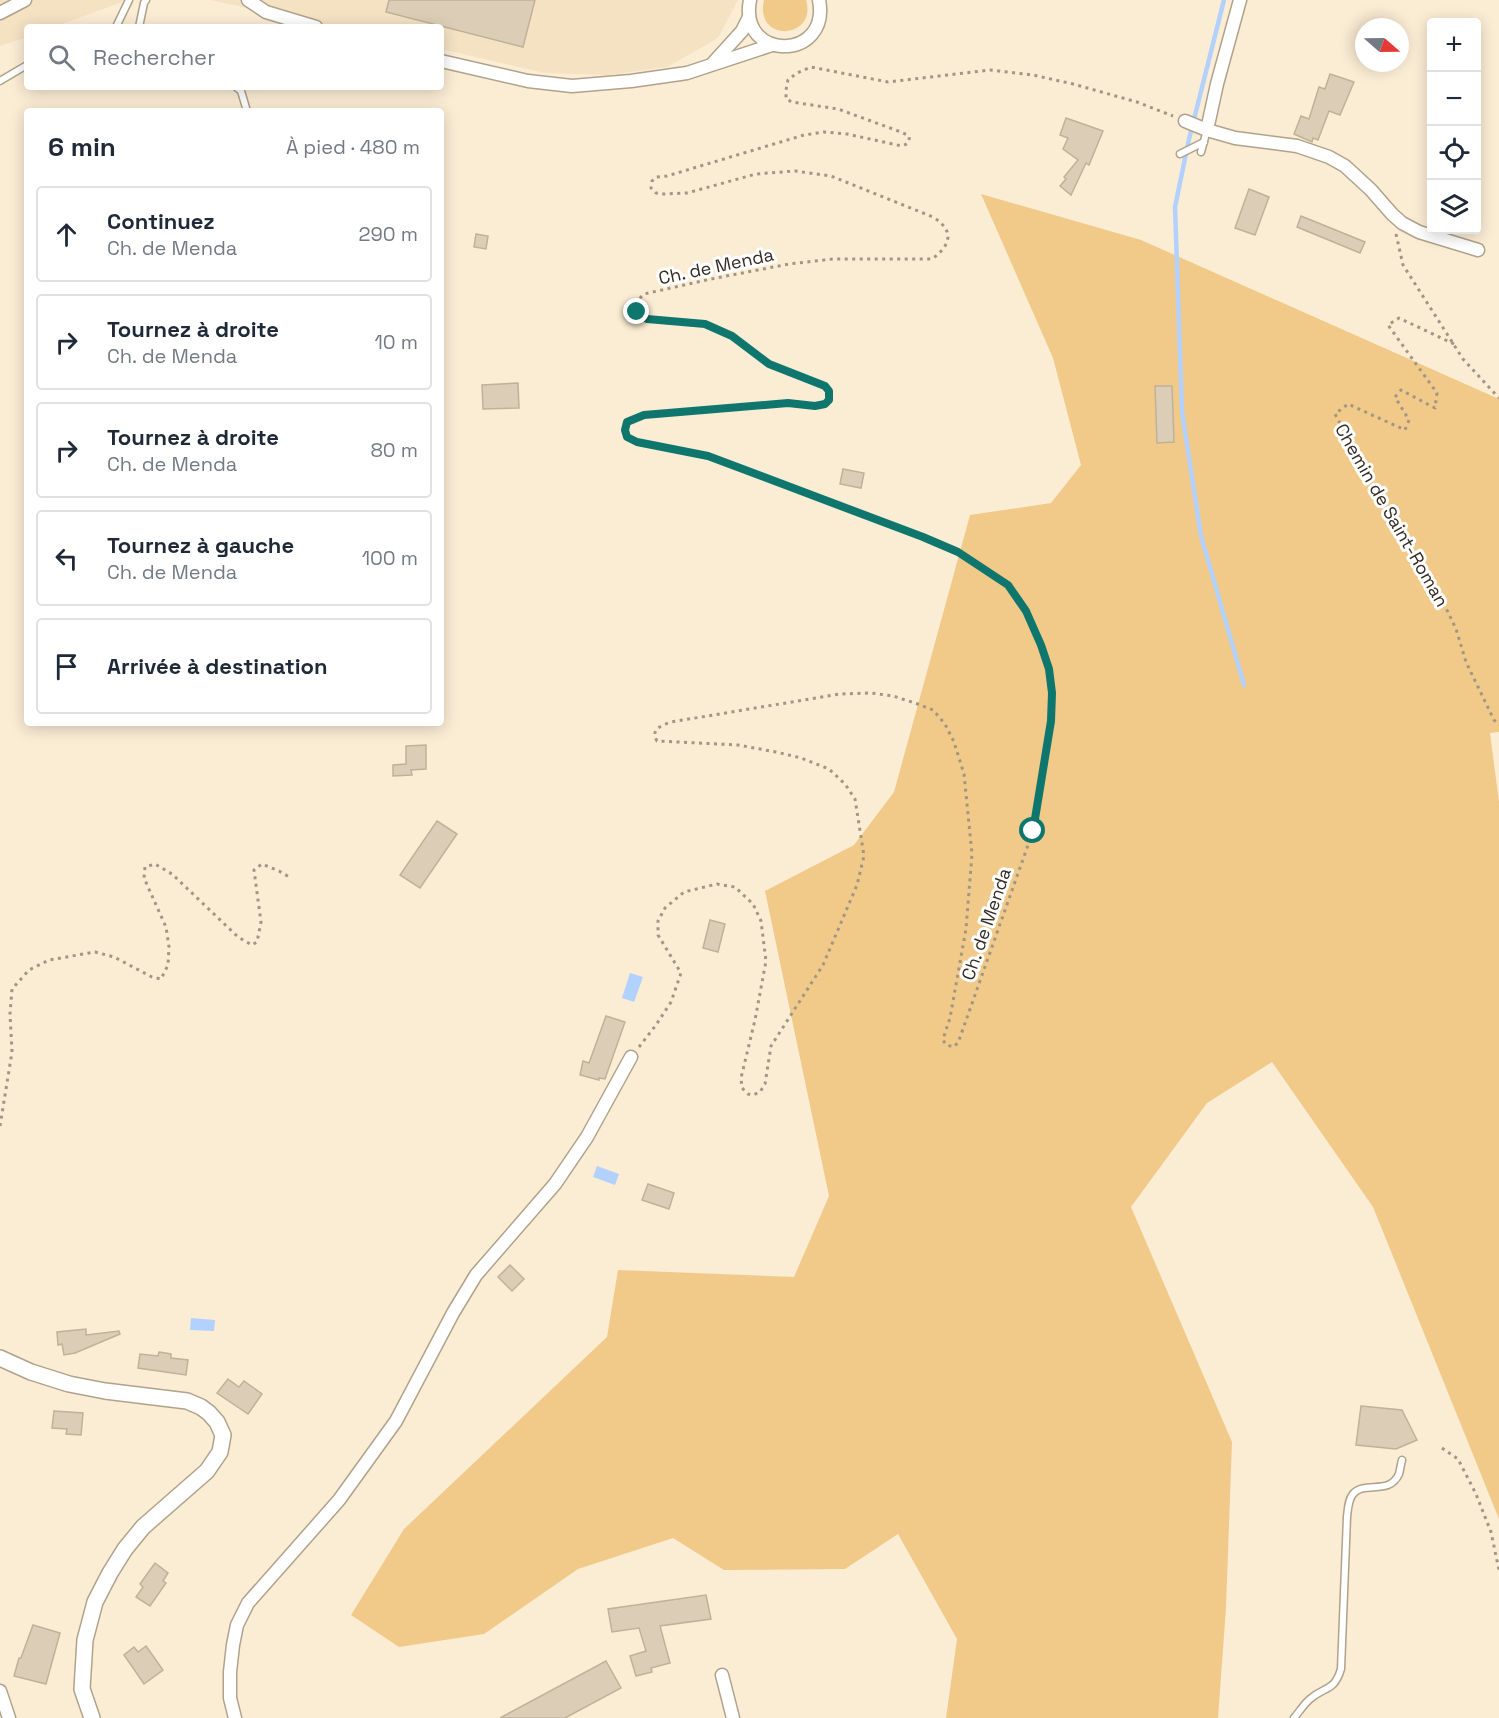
<!DOCTYPE html>
<html lang="fr">
<meta charset="utf-8">
<style>
:root{--surface:#fff;--page:#f6f6f7;--text:#1f2937;--muted:#747a83;--line:#e0e1e3}
body{margin:0;font-family:"Space Grotesk",sans-serif;background:var(--page);color:var(--text)}
.controls{position:absolute;right:18px;top:18px;display:grid;overflow:hidden;border-radius:6px;box-shadow:0 3px 15px #0003}
.controls button{width:54px;height:54px;display:grid;place-items:center;padding:0;border:0;border-bottom:2px solid var(--line);background:var(--surface);color:var(--text);font:30px sans-serif}
.compass{position:absolute;left:1355px;top:18px;width:54px;height:54px;border-radius:50%;background:var(--surface);box-shadow:0 3px 15px #0003;rotate:110deg}
.stop{position:absolute;width:18px;height:18px;margin:-14px;border:4px solid #0f766e;border-radius:50%;background:#fff}
.stop.end{background:#0f766e;border-color:#fff;box-shadow:0 2px 6px #0008}
.list{margin:0;padding:0;list-style:none}
h2{display:flex;justify-content:space-between;align-items:center;height:78px;margin:0;padding:0 24px;font-size:26px}
h2 small{font-size:20px;font-weight:400;color:var(--muted)}
.list li{display:grid;grid-template-columns:39px 1fr auto;gap:18px;align-items:center;box-sizing:border-box;height:96px;margin:0 12px 12px;padding:0 12px;border:2px solid var(--line);border-radius:6px}
.list b{display:block;font-size:22px;white-space:nowrap}
.list p{margin:0;font-size:20px;white-space:nowrap;color:var(--muted)}
.list em{font-size:20px;font-style:normal;color:var(--muted)}
.icon{flex:none;width:33px;height:33px;fill:none;stroke:currentColor;stroke-width:2;stroke-linecap:round;stroke-linejoin:round}
.map{position:relative;flex:none;width:1499px;height:1718px;overflow:hidden}
.search{position:absolute;background:var(--surface);box-shadow:0 3px 15px #0003;left:24px;top:24px;width:420px;height:66px;display:flex;align-items:center;gap:15px;box-sizing:border-box;padding:0 21px;border-radius:6px;color:var(--muted);font-size:22px}
.panel{position:absolute;background:var(--surface);box-shadow:0 3px 15px #0003;left:24px;top:108px;width:420px;height:618px;border-radius:6px}
.map>svg:first-child{display:block}
</style>
<div class="map">
<svg width="1499" height="1718" viewBox="0 0 1499 1718">
<rect width="100%" height="100%" fill="#fbecd4"/>
<g fill="#f5e2c3">
<path d="M0 0H128L54 27H27V37L0 46Z"/>
<path d="M210 0H738L718 38 667 67 608 75 545 73 441 49V27H337Z"/>
</g>
<g fill="#f1ca89">
<path d="M764 0H806C818 39 754 44 764 0Z"/>
<path d="M981 194 1141 240 1499 399V732L1490 733 1499 802V1519L1373 1207 1272 1062 1207 1103 1131 1207 1232 1442 1226 1608 1218 1718H946L957 1639 898 1534 845 1569 724 1570 673 1538 578 1569 484 1634 399 1647 351 1615 404 1529 607 1337 618 1270 794 1277 829 1196 765 891 854 845 894 792 970 515 1051 503 1081 465 1053 358Z"/>
</g>
<g fill="#b3d1fe">
<path d="M630 973 643 977 634 1002 622 998Z"/>
<path d="M597 1166 619 1174 615 1185 593 1177Z"/>
<path d="M191 1318 215 1320 214 1331 190 1330Z"/>
</g>
<g fill="none" stroke-linecap="round" stroke-linejoin="round">
<path stroke="#b3d1fe" stroke-width="4.5" d="M1224 0 1189 139 1175 207 1182 412 1201 536 1244 685"/>
</g>
<g fill="#dcceb6" stroke="#c0b19a" stroke-width="1.5">
<path d="M389 0H535L523 47 386 12Z"/>
<path d="M1330 74 1354 82 1340 115 1329 111 1318 140 1313 138 1312 142 1294 134 1301 116 1309 119 1319 87 1325 89Z"/>
<path d="M1066 118 1103 131 1089 165 1086 163 1071 195 1060 186 1066 179 1064 177 1078 160 1063 149 1068 138 1060 135Z"/>
<path d="M1249 189 1269 197 1255 235 1235 228Z"/>
<path d="M1301 216 1365 242 1360 253 1297 227Z"/>
<path d="M476 234 488 236 486 249 474 247Z"/>
<path d="M518 383 519 408 483 409 482 385Z"/>
<path d="M1155 386H1172L1174 442 1157 443Z"/>
<path d="M843 469 864 473 861 488 840 484Z"/>
<path d="M426 745V769L411 770 412 775 393 776V765L406 764V746Z"/>
<path d="M437 821 457 834 420 888 400 875Z"/>
<path d="M710 920 725 924 718 952 703 948Z"/>
<path d="M606 1016 625 1022 605 1079 599 1078V1080L580 1075 583 1061 589 1063Z"/>
<path d="M648 1184 674 1193 669 1209 642 1200Z"/>
<path d="M510 1265 524 1279 512 1291 498 1277Z"/>
<path d="M86 1329V1335L119 1331 120 1334 75 1353 64 1355 62 1344 58 1345 57 1332Z"/>
<path d="M159 1352 171 1354V1358L188 1360 186 1375 138 1368 140 1354 158 1356Z"/>
<path d="M228 1379 239 1387 244 1381 262 1394 248 1414 217 1393Z"/>
<path d="M1361 1406 1402 1410 1417 1440 1396 1449 1356 1445Z"/>
<path d="M54 1411 83 1413 81 1435 66 1434 67 1429 52 1428Z"/>
<path d="M155 1563 168 1573 163 1581 166 1583 150 1606 136 1597 143 1587 140 1584Z"/>
<path d="M706 1595 711 1619 660 1626 670 1663 651 1668 652 1672 636 1676 630 1656 646 1651 639 1628 612 1632 608 1609Z"/>
<path d="M33 1625 60 1633 46 1684 14 1676 19 1658H21Z"/>
<path d="M146 1646 163 1670 144 1684 124 1655 134 1647 138 1652Z"/>
<path d="M606 1661 621 1688 565 1718H500Z"/>
</g>
<g fill="none" stroke-linecap="round" stroke-linejoin="round">
<defs>
<g id="service">
<path d="M116 27 129 0"/>
<path d="M139 27 144 3 146 0"/>
<path d="M0 81 27 65"/>
<path d="M236 87 241 91 247 111"/>
<path d="M1201 152 1207 130"/>
<path d="M1180 154 1204 142"/>
<path d="M1294 1718C1299 1712 1304 1704 1310 1699 1325 1686 1334 1692 1341 1669L1347 1517C1348 1509 1348 1500 1353 1494 1365 1480 1389 1496 1399 1474 1400 1470 1401 1464 1402 1460"/>
</g>
<g id="minor">
<path d="M248 0 266 12 316 27"/>
<path d="M750 0C738 62 831 61 819 0"/>
<path d="M1240 0 1217 84 1207 130 1235 138 1297 146 1329 157 1345 166 1371 190 1392 214 1402 223 1419 232 1478 250"/>
<path d="M0 13 25 0"/>
<path d="M441 61 528 81 572 86 631 81 687 73 772 45"/>
<path d="M713 63 742 31 749 17"/>
<path d="M1185 121 1207 130"/>
<path d="M722 1675 733 1718"/>
<path d="M0 1691 9 1718"/>
<path d="M235 1718 230 1698V1672L233 1645 237 1625 248 1603 339 1500 396 1421 453 1313 476 1275 555 1184 587 1137 631 1057"/>
</g>
<path id="tertiary" d="M0 1358 31 1372 69 1384 105 1391 187 1401 201 1407 209 1413 217 1422 223 1435 220 1452 207 1471 143 1527 125 1549 110 1573 95 1602 85 1640 82 1689 92 1718"/>
</defs>
<use href="#service" stroke="#b0a28b" stroke-width="9"/>
<use href="#minor" stroke="#b0a28b" stroke-width="15"/>
<use href="#tertiary" stroke="#b0a28b" stroke-width="18"/>
<g stroke="#a19685" stroke-width="3" stroke-dasharray="3 4.5" stroke-linecap="butt">
<path d="M1396 234 1403 265 1463 359 1499 398"/>
<path d="M1454 344 1399 318 1388 325 1437 393 1435 408 1401 390 1395 397 1409 420 1405 430 1348 404 1335 414 1390 516 1436 587 1456 629 1466 662 1494 720 1499 725"/>
<path d="M639 1047 656 1025 671 1002 681 973 658 935V921L665 908 684 892 717 884 735 887 753 904 761 921 766 961 755 1020 741 1078 742 1088 748 1094 753 1095 760 1092 765 1084 771 1046 823 965 857 885 864 856 855 799 845 784 829 769 801 758 776 752 738 745 657 741C650 729 661 726 671 722L840 694 871 693 893 696 915 703 933 710 945 724 954 742 964 774 972 854 966 929 950 1018 943 1039 945 1044 953 1047 958 1043 1033 831 1051 721V693L1049 669 1041 645 1026 611 1008 585 958 552 923 537 708 456 637 442 627 437 625 430 627 422 643 415 788 403 815 406 825 404 829 400V391L825 386C810 381 783 372 770 364 747 352 730 328 703 323 684 320 646 327 634 308L638 300 644 294 711 279 789 264 833 259H932C951 245 955 231 933 217L831 176 795 171 756 174 687 193 664 194 656 193 651 188 652 181 656 177 667 176 804 135 824 132 847 134 902 146C907 144 910 143 909 136L901 132 838 109 792 102 786 99V90L788 80 797 73 811 67 888 82 990 70 1033 75 1073 84 1137 102 1173 116"/>
<path d="M0 1126 12 1052 10 1014 12 989 29 970 49 960 95 952 114 957 152 977 161 979 168 965 169 947 166 927 144 878 145 867 155 864 172 874 238 937 252 945 257 942 261 922 254 870 262 864 279 871 291 878"/>
<path d="M1442 1448 1458 1459 1476 1494 1491 1532 1499 1570"/>
</g>
<use href="#service" stroke="#fff" stroke-width="6"/>
<use href="#minor" stroke="#fff" stroke-width="12"/>
<use href="#tertiary" stroke="#fff" stroke-width="15"/>
</g>
<g fill="none" stroke-linecap="round" stroke-linejoin="round">
<path stroke="#0f766e" stroke-width="8" d="M637 312 647 319 705 324 732 336 769 364 825 386 829 391V400L825 404 815 406 788 403 644 415 627 422 625 430 627 437 637 442 708 456 923 537 958 552 1008 585 1026 611 1041 645 1049 669 1052 693 1051 721 1033 831"/>
</g>
<g text-anchor="middle" dominant-baseline="central" stroke-width="6" stroke-linejoin="round" paint-order="stroke">
<g font-size="18" fill="#312b22" stroke="#fff">
<text transform="translate(716 266) rotate(-12)">Ch. de Menda</text>
<text transform="translate(1392 515) rotate(60)">Chemin de Saint-Roman</text>
<text transform="translate(986 924) rotate(-71)">Ch. de Menda</text>
</g>
</g>
</svg>
<div class="controls">
<button>+</button>
<button>−</button>
<button><svg class="icon" aria-label="locate" viewBox="0 0 24 24"><circle cx="12" cy="12" r="6"/><path d="M12 2v4M12 18v4M2 12h4M18 12h4"/></svg></button>
<button><svg class="icon" aria-label="layers" viewBox="0 0 24 24"><path d="M12 4l9 5-9 5-9-5zM3 14l9 5 9-5"/></svg></button>
</div>
<svg class="compass" viewBox="-18 -18 36 36"><path d="M0-13l5 13h-10z" fill="#e53935"/><path d="M0 13l5-13h-10z" fill="#747a83"/></svg>
<div class="stop" style="left:1033px;top:831px"></div>
<div class="stop end" style="left:637px;top:312px"></div>
<div class="search"><svg class="icon" aria-label="search" viewBox="0 0 24 24"><circle cx="10" cy="10" r="6"/><path d="M15 15l6 6"/></svg>Rechercher</div>
<section class="panel">
<h2>6 min<small>À pied · 480 m</small></h2>
<ul class="list">
<li><svg class="icon" aria-label="ahead" viewBox="0 0 24 24"><path d="M12 20V5M6 11l6-6 6 6"/></svg><div><b>Continuez</b><p>Ch. de Menda</p></div><em>290 m</em></li>
<li><svg class="icon" aria-label="right" viewBox="0 0 24 24"><path d="M7 20v-9h11M14 6l5 5-5 5"/></svg><div><b>Tournez à droite</b><p>Ch. de Menda</p></div><em>10 m</em></li>
<li><svg class="icon" aria-label="right" viewBox="0 0 24 24"><path d="M7 20v-9h11M14 6l5 5-5 5"/></svg><div><b>Tournez à droite</b><p>Ch. de Menda</p></div><em>80 m</em></li>
<li><svg class="icon" aria-label="left" viewBox="0 0 24 24"><path d="M17 20v-9H6M10 6l-5 5 5 5"/></svg><div><b>Tournez à gauche</b><p>Ch. de Menda</p></div><em>100 m</em></li>
<li><svg class="icon" aria-label="arrive" viewBox="0 0 24 24"><path d="M6 21V4h12l-3 4 3 4H6"/></svg><div><b>Arrivée à destination</b></div></li>
</ul>
</section>
</div>
